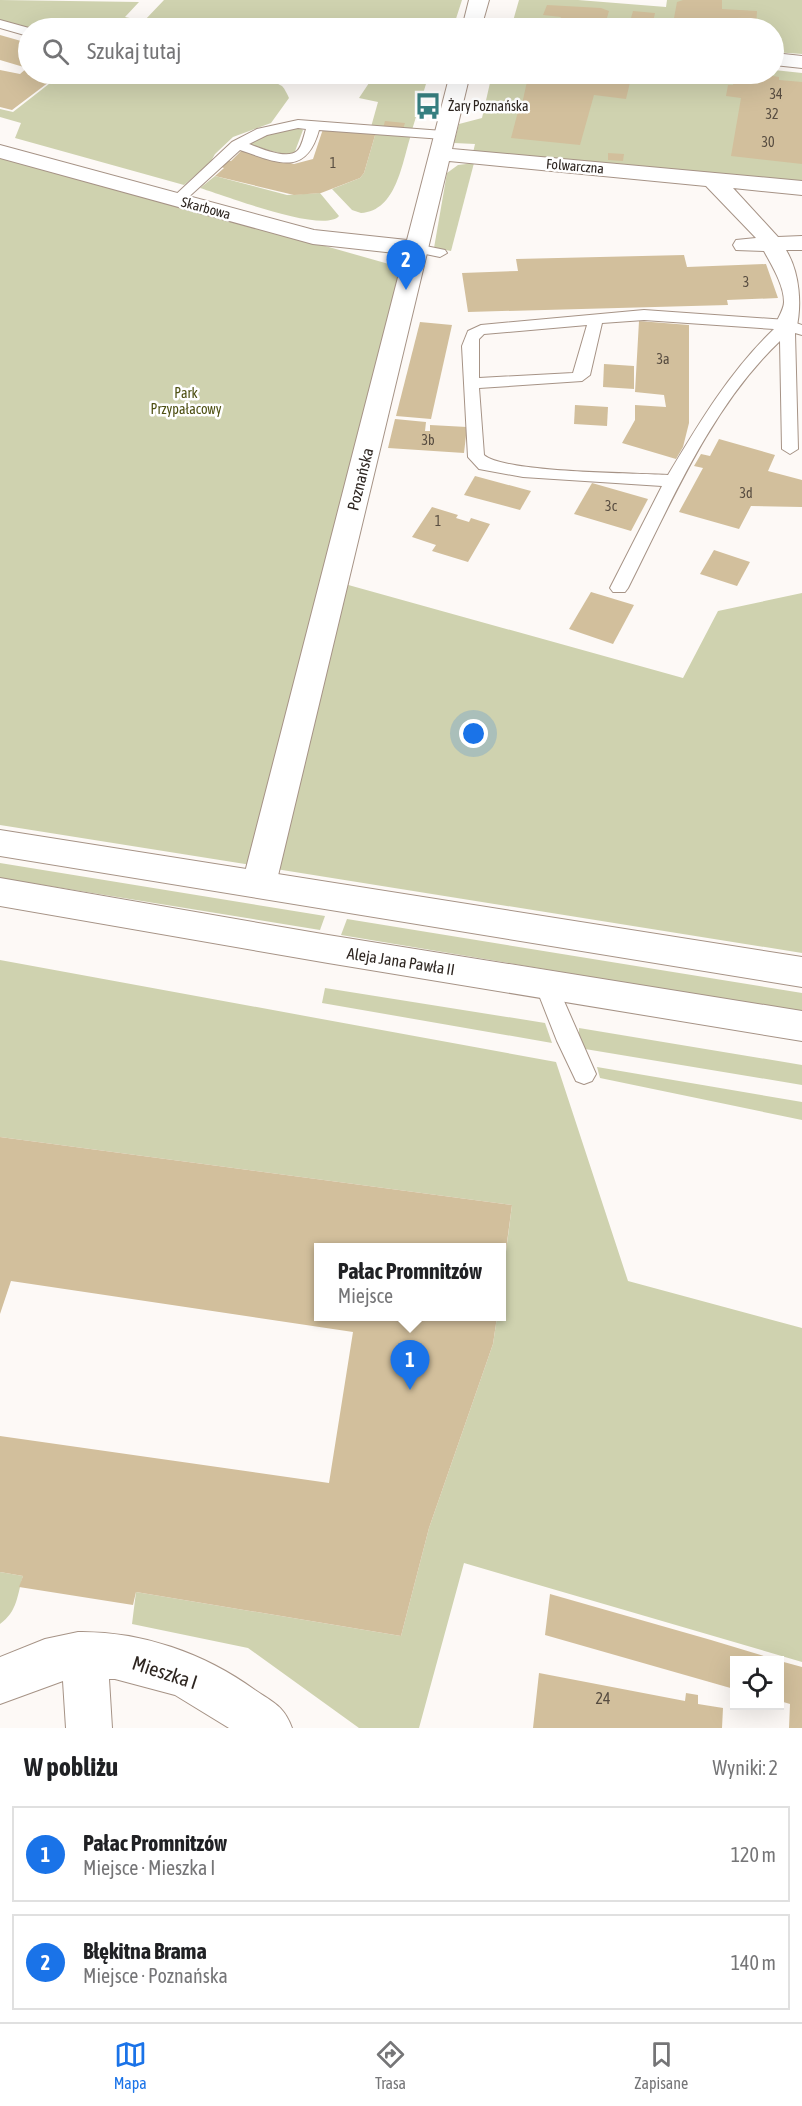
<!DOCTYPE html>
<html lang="pl">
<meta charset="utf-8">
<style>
:root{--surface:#fff;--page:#f2f2f2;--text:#202124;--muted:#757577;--line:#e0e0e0;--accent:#1a73e8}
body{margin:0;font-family:"Asap Condensed",sans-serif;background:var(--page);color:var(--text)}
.controls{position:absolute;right:18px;bottom:18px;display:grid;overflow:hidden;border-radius:0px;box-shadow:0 6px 24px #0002}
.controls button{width:54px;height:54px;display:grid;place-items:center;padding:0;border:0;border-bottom:2px solid var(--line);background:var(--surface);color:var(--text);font:30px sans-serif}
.you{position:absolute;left:474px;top:734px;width:21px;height:21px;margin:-15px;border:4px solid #fff;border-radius:50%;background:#1a73e8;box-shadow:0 0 0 9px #1a73e833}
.badge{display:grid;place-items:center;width:39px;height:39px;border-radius:50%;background:var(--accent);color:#fff;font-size:20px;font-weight:700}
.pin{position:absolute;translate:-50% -50px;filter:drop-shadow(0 2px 3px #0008)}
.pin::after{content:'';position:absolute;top:32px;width:21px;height:18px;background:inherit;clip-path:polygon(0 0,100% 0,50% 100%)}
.popup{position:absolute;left:314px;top:1243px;width:192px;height:78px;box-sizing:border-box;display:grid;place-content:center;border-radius:0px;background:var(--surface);filter:drop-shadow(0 2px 4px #0005);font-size:20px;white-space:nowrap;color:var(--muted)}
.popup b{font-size:22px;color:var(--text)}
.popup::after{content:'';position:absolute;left:50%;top:100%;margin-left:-12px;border:12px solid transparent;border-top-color:var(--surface)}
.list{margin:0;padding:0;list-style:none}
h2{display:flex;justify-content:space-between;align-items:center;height:78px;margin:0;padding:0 24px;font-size:26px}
h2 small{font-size:20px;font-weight:400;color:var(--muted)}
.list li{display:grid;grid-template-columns:39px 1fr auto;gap:18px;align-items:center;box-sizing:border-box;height:96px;margin:0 12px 12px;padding:0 12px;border:2px solid var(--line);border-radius:0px}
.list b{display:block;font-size:22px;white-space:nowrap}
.list p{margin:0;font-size:20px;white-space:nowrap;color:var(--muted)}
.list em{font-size:20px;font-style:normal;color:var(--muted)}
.icon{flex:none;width:33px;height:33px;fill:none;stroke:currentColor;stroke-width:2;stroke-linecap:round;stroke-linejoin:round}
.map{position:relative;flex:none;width:802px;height:1728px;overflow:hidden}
.search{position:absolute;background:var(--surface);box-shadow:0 6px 24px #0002;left:18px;right:18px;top:18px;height:66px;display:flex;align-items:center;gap:15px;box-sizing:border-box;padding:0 21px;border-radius:33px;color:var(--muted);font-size:22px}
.sheet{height:294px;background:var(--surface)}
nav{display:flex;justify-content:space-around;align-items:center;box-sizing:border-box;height:84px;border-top:2px solid var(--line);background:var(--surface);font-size:16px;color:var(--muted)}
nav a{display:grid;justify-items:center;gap:3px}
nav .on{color:var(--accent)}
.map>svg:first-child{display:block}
</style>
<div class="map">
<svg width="802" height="1728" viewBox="0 0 802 1728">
<rect width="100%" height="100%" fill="#fdf9f6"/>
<g fill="#cfd2af">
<path d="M0 0 139 2 125 17 144 21 164 0H462L453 28H208L181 24 186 28 28 29 0 21Z"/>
<path d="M519 0H578L666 7 667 0H802V54L774 52V28H525L513 21Z"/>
<path d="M774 70 802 73V188L472 157 475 144 454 143 459 124 482 118 492 74H774Z"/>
<path d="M74 74C116 74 252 65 282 86 285 89 287 94 289 98L271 123 233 137 215 154 210 163 184 185 15 138 21 123 0 117V109L13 112 54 80Z"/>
<path d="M375 74H429L412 130 371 127 378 102 359 98Z"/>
<path d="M298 127 303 130 294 154H283L245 144 270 133Z"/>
<path d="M376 132 411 135C402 162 397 211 361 213L352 210 332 189 360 178 364 173Z"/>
<path d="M0 154 410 270 334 581 683 678 718 611 802 593V953L0 825Z"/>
<path d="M474 163 451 251 434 248 447 173 458 165Z"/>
<path d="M215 176 287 195 320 193 339 216C324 234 223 195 200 188Z"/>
<path d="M0 863 325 916 320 930 0 878Z"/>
<path d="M347 919 802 993V1012L341 935Z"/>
<path d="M0 960 556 1062 628 1281 802 1328V1662L464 1563 419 1728H359L248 1648 132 1624 136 1592 401 1636 429 1528 493 1344 497 1317 502 1316V1282L512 1205 0 1137Z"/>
<path d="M325 988 545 1023 552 1043 322 1003Z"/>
<path d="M579 1028 802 1065V1085L579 1048Z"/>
<path d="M597 1067 802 1102V1120L600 1078Z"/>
<path d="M0 1572 23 1576C17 1595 18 1611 0 1624Z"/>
</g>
<g fill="#d2bf9c">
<path d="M683 0H722V9L757 11 756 28 679 24 680 19 674 18 677 2Z"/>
<path d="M547 5 601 8 609 11 606 21 560 19 561 17 543 15Z"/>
<path d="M633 11 655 13 652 27 629 25Z"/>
<path d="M0 35 28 43V74H37L33 77 49 82 12 110 0 107V70L20 74 27 68 0 60Z"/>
<path d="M313 74H375L368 84Z"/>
<path d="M532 74H632L626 99 594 95 580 145 511 138 520 104H522L528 77Z"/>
<path d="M735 75 766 79 767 75 779 77V80L802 82V164L731 156 741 98 726 96 728 85H733Z"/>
<path d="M385 121 405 123 403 129 383 128Z"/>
<path d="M323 129 376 132 364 173 360 178 321 193 294 195 215 176 224 168 219 166 226 160 231 161 242 150 294 164 313 159Z"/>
<path d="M608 153 624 154 623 161 608 160Z"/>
<path d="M684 255 687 267 766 264 778 298 727 300 728 305 468 312 462 273 518 271 516 259Z"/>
<path d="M639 321 689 325V423L683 447 676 459 622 443 635 420V405L666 407 664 395 635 392Z"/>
<path d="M420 322 452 325 431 419 396 416Z"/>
<path d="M604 364 634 366V389L603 387Z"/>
<path d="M575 405 608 407 607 426 574 424Z"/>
<path d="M395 419 426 422 425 431H430V425L467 427 464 453 388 448Z"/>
<path d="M719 439 775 455 768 471 802 480V507L751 506 739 529 679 512 703 468 694 466 701 454 710 456Z"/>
<path d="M475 476 531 491 520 510 464 495Z"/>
<path d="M592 483 648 499 631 531 574 514Z"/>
<path d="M432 507 458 515 456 518 469 522 471 518 490 524 468 562 432 551 436 545 412 537Z"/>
<path d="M714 550 750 562 737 586 700 574Z"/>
<path d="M591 592 634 605 613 644 569 629Z"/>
<path d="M0 1137 512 1205 503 1272 502 1248H318V1317H497L493 1344 429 1528 401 1636 136 1592 133 1605 19 1587 23 1576 0 1572V1436L329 1483 353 1332 11 1281 0 1314Z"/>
<path d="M550 1594 711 1640 777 1660H734V1689L545 1635Z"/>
<path d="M780 1661 802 1667V1728H789L790 1704 780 1701Z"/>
<path d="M539 1673 685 1701 686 1693 698 1695V1704L723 1708 722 1728H533Z"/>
</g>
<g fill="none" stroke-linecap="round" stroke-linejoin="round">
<defs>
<g id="lane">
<path d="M0 20 29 28 28 36 0 28Z"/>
<path d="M298 120 443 131 450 135 443 139 319 130C306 177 278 163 240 150L182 203H172L170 200 232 142 257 129ZM298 128 306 129C304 135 302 147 297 151 287 160 260 148 249 144L267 135Z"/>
<path d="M416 244 445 250 447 253 440 257 411 251 409 248 411 245Z"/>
<path d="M644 310 787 320 802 325V335L795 333 798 449 790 454 782 449 780 341C710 408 671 503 628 588L625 592H613L610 588 662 486 523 477 479 469 468 457 462 346 468 331 481 325ZM644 320 774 329C730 371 699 423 668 475 634 473 505 473 484 455L479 388 582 381 590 375 602 323ZM587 325 573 373 479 378V339L484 334Z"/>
<path d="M546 976 554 978 557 985 596 1074 592 1081 584 1084 576 1081 557 1041 535 985 538 978Z"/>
</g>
<g id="street">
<path d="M469 0H489L481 28H462Z"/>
<path d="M774 53 802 56V68L774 65Z"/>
<path d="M450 74H470L452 149 802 181V195L733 188 778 237 802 236V250H786C800 273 802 306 796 330L787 332 778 330 775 325C778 318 784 309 784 302 784 285 772 266 764 251L736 250 733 245 736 240 756 238 706 186 449 161 276 884 271 894 259 897 247 894 242 884 404 254 313 244 0 158V145L314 230 407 240Z"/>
<path d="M78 1632C141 1631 204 1653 255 1690 274 1703 284 1706 292 1728H229L175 1695 115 1679H109L112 1728H66L63 1681 0 1704V1657L45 1639Z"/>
</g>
<g id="secondary">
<path d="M0 830 802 957V987L0 856Z"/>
<path d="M0 878 328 935 802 1011V1041L328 963 0 906Z"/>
</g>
</defs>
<use href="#lane" stroke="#a69386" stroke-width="2"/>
<use href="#street" stroke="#a69386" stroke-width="2"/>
<use href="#secondary" stroke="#a69386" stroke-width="2"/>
<use href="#lane" fill="#fff" fill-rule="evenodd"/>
<use href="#street" fill="#fff" fill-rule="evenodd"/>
<use href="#secondary" fill="#fff" fill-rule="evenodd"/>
</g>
<defs>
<symbol id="bus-bare" viewBox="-9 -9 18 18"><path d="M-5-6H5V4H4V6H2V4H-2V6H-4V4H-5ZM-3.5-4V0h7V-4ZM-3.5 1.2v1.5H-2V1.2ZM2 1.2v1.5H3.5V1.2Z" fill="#367f80" stroke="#fff" stroke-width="2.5" paint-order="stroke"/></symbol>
</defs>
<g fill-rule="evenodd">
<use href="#bus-bare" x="409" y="87" width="38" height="38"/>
</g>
<g text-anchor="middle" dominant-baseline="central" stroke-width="5" stroke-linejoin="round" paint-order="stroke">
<g font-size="14" fill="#574c40">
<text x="776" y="94">34</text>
<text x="772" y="114">32</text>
<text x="768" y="142">30</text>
<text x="333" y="163">1</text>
<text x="746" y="282">3</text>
<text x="663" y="359">3a</text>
<text x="428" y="440">3b</text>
<text x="746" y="493">3d</text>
<text x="611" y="506">3c</text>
<text x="438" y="521">1</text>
</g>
<g font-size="14" fill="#2e2621" stroke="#fff" text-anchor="start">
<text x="448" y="106">Żary Poznańska</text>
</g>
<g font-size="14" fill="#2e2621" stroke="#fff">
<text transform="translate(575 166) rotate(5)">Folwarczna</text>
<text transform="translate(206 208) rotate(15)">Skarbowa</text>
</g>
<g font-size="14" fill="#4e5013" stroke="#fff">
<text x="186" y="393">Park<tspan x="186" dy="16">Przypałacowy</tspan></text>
</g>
<g font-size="16" fill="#2e2621" stroke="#fff">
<text transform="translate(360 479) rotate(-76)">Poznańska</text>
<text transform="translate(401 961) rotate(9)">Aleja Jana Pawła II</text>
</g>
<g font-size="16" fill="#574c40">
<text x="603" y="1698">24</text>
</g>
<g font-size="20" fill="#2e2621" stroke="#fff">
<text transform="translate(165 1672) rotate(18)">Mieszka I</text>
</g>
</g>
</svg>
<div class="controls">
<button><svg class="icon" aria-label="locate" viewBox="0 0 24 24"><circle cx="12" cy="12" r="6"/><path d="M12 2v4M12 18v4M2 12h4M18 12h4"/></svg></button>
</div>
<div class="you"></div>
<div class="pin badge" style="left:410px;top:1390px">1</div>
<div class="popup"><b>Pałac Promnitzów</b>Miejsce</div>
<div class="pin badge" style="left:406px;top:290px">2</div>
<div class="search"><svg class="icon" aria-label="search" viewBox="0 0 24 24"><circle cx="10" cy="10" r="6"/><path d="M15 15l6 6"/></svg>Szukaj tutaj</div>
</div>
<section class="sheet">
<h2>W pobliżu<small>Wyniki: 2</small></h2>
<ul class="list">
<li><span class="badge">1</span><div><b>Pałac Promnitzów</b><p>Miejsce · Mieszka I</p></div><em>120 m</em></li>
<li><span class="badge">2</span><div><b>Błękitna Brama</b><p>Miejsce · Poznańska</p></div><em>140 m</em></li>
</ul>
</section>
<nav>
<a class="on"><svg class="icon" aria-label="map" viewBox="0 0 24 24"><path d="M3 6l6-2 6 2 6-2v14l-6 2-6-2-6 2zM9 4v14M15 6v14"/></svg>Mapa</a>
<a><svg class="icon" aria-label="directions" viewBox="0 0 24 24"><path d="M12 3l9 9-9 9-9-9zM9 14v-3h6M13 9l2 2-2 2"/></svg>Trasa</a>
<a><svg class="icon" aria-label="saved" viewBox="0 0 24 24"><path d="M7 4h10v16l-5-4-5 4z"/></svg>Zapisane</a>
</nav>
